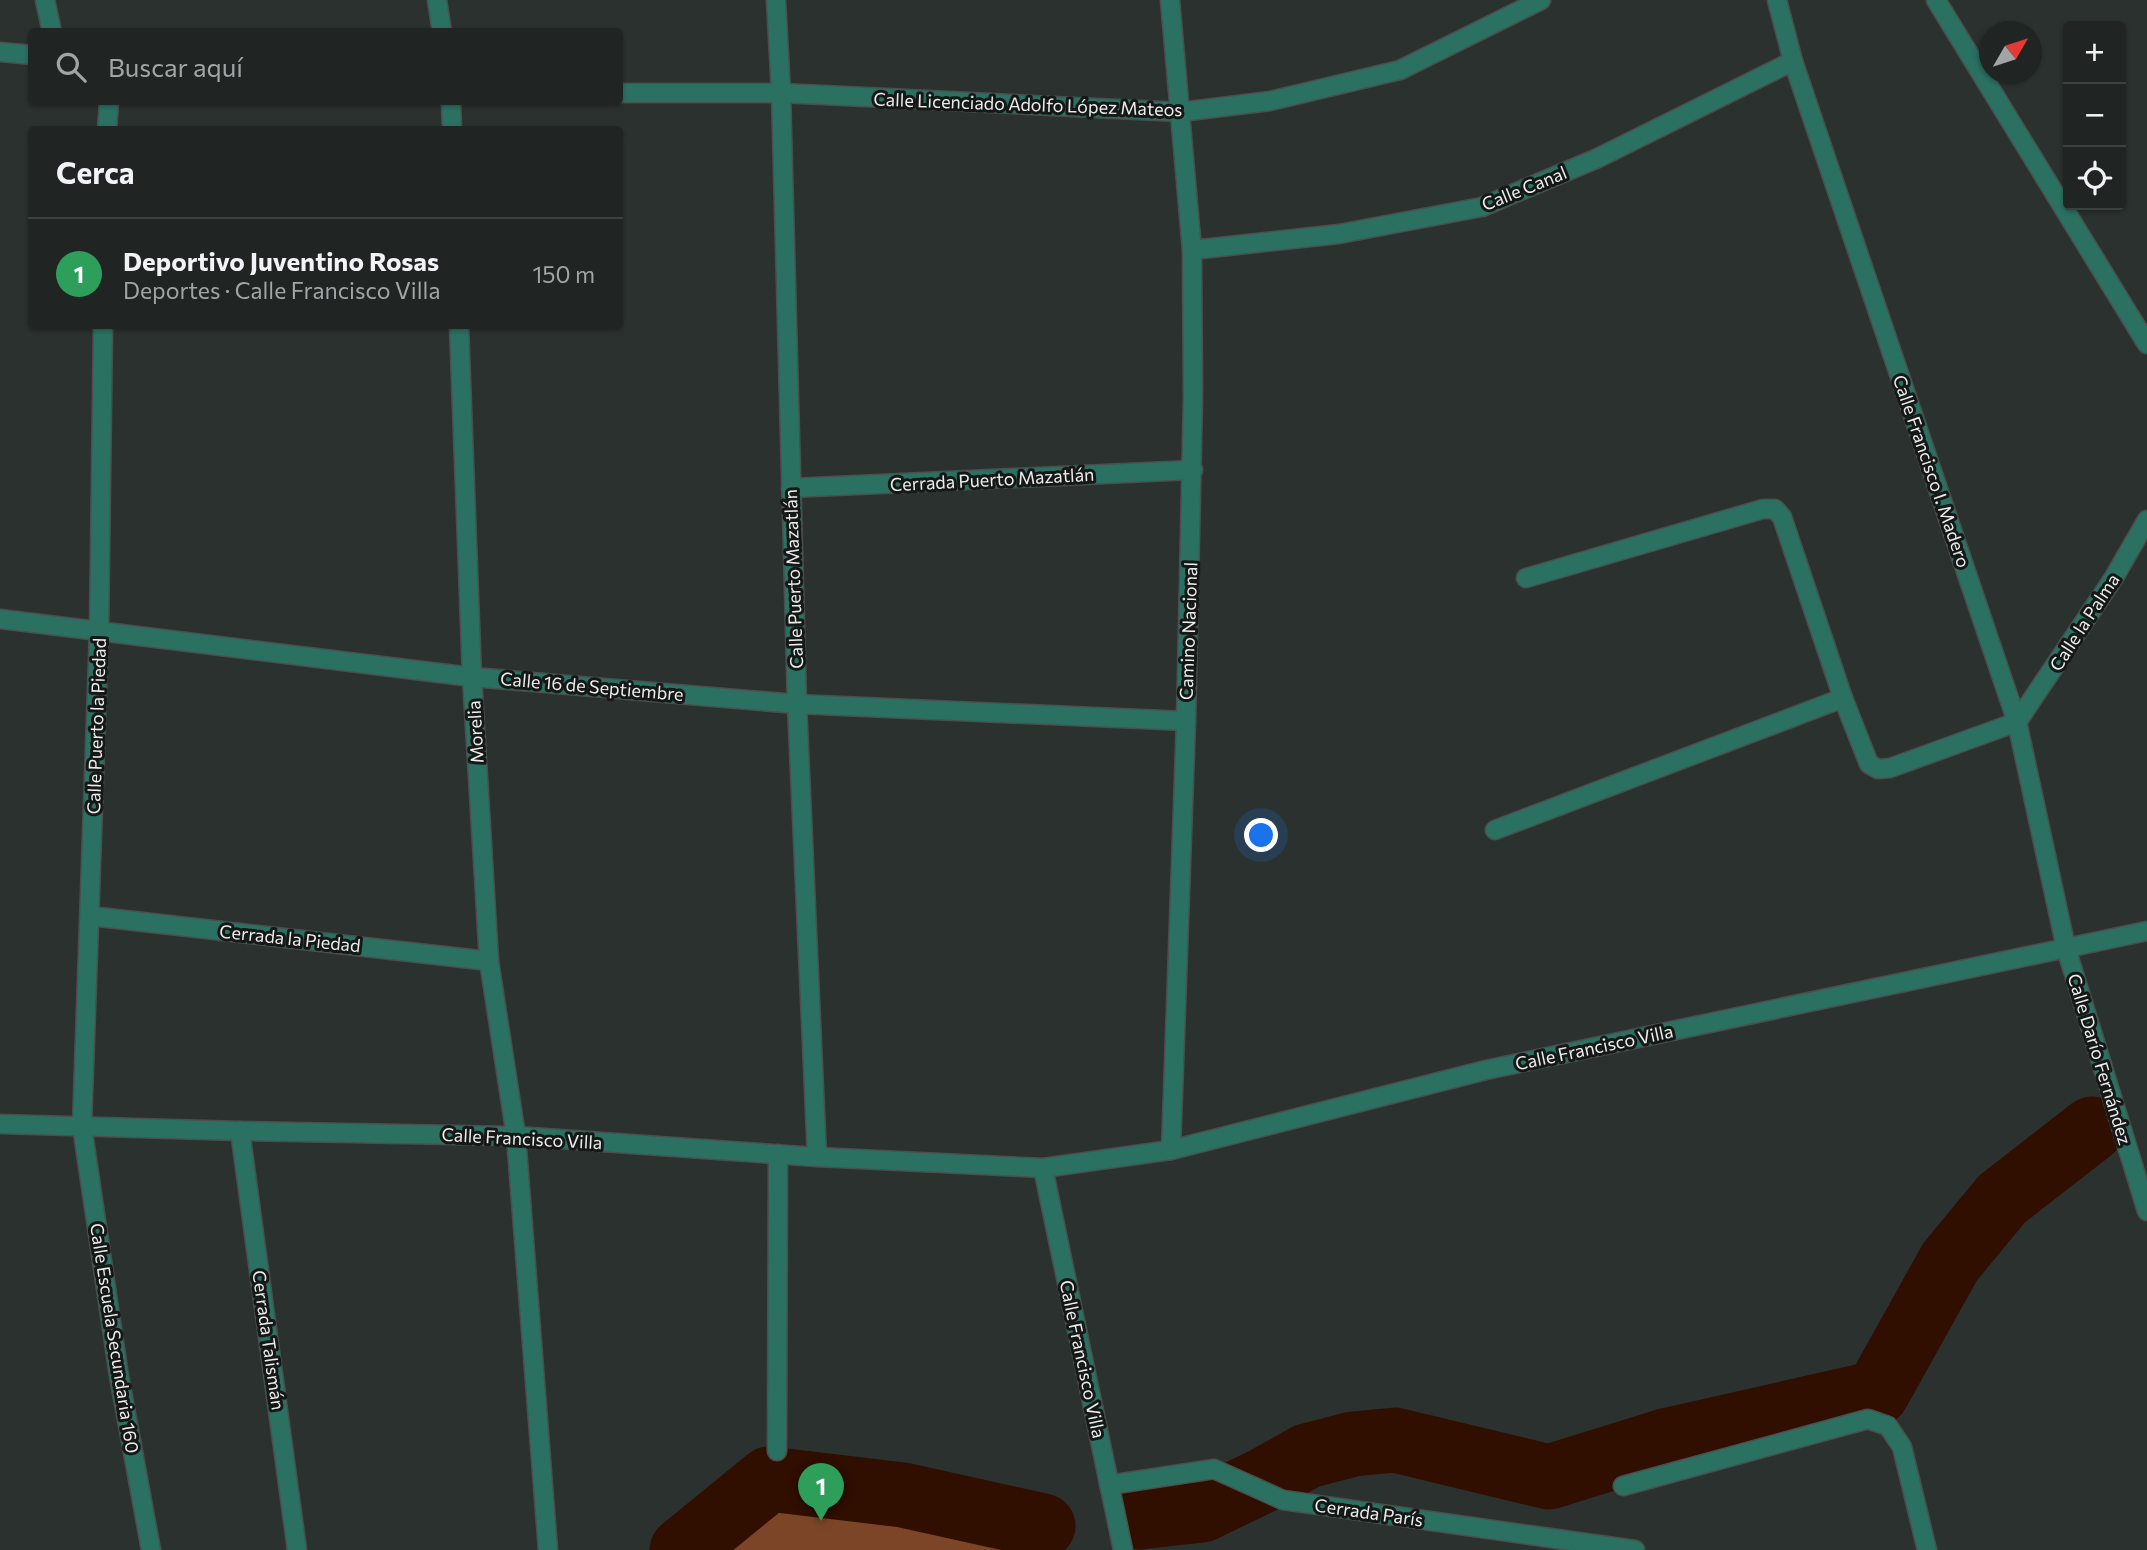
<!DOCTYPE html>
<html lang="es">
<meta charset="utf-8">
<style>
:root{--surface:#202523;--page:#2d3130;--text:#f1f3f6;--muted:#a2a5a6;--line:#3d4241;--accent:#b45309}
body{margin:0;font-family:Commissioner,sans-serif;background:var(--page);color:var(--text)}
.controls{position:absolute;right:21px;top:21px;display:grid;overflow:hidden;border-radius:7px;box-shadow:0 2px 5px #0004}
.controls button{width:63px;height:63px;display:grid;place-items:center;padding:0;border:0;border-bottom:2px solid var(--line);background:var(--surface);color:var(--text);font:35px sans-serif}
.compass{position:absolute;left:1979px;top:21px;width:63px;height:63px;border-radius:50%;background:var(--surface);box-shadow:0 2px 5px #0004;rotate:51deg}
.you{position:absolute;left:1262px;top:836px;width:24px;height:24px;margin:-18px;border:5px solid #fff;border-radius:50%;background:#1a73e8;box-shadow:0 0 0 10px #1a73e833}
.badge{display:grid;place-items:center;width:46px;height:46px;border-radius:50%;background:var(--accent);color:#fff;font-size:23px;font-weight:700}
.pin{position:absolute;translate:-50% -58px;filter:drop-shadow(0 2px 4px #0008)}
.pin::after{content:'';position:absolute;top:37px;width:24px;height:21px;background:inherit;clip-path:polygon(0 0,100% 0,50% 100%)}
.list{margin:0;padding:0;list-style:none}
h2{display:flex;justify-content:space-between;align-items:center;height:91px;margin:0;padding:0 28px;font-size:30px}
h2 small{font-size:23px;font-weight:400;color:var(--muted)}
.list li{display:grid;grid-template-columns:46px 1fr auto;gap:21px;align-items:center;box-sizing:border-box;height:112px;padding:0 28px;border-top:2px solid var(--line)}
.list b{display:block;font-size:26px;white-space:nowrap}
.list p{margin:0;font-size:23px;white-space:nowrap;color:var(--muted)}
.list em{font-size:23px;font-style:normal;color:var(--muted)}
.icon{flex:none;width:38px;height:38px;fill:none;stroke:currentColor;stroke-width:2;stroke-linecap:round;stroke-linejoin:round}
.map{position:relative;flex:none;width:2147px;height:1550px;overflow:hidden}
.search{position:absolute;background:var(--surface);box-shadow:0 2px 5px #0004;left:28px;top:28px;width:595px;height:77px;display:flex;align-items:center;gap:18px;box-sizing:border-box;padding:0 24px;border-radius:7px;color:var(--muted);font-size:26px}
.panel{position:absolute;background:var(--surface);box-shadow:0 2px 5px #0004;left:28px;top:126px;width:595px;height:203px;border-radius:7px}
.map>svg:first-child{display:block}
</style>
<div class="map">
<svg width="2147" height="1550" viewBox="0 0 2147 1550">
<rect width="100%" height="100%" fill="#2b312f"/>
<path fill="#7c4528" d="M778 1493 1022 1550H705Z"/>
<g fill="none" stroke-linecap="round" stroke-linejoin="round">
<g stroke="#300e00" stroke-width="65">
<path d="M1139 1517 1202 1510 1264 1480 1307 1456 1353 1444 1395 1440 1549 1477 1665 1441 1877 1393 1950 1262 2002 1199 2092 1129"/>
<path d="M682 1550 769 1479 903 1495 1043 1526"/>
</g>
<defs>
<g id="minor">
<path d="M45 0 52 32"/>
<path d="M437 0 442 32"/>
<path d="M776 0 781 93 797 704 817 1157"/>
<path d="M1170 0 1192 250 1193 397 1186 721 1171 1150"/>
<path d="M1777 0 1793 61 2017 722 2066 948 2147 1211"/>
<path d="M1936 0 2147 344"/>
<path d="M0 52 32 55"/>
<path d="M620 93H781L1181 112 1270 101 1400 70 1541 0"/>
<path d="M451 102 452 130"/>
<path d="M107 130 109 102"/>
<path d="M1192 250 1339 234 1482 207 1598 158 1793 61"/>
<path d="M103 326 99 631 82 1126 119 1376 151 1550"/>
<path d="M459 326 472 677 489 961 516 1136 548 1550"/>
<path d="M791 488 1193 470"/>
<path d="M1526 578 1763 509H1775L1782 517 1843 698 1869 764 1878 769 1890 768 2017 722 2113 579 2147 520"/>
<path d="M0 619 472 677 797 704 1186 721"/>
<path d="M1495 830 1843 698"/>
<path d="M90 916 489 961"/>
<path d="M0 1124 240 1131 516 1136 817 1157 1043 1168 1171 1150 1486 1070 2147 931"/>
<path d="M240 1131 297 1550"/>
<path d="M1043 1168 1123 1550"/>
<path d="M777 1451 778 1154"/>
<path d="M1109 1485 1214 1469 1283 1500 1635 1550"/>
<path d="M1623 1486 1868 1419 1888 1426 1902 1447 1927 1550"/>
</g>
</defs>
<use href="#minor" stroke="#4a4f4d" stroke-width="21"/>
<use href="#minor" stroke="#2a7161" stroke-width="18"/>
</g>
<g text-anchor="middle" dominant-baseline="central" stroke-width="6" stroke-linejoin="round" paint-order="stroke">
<g font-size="18" fill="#eaedec" stroke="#161817">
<text transform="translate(1028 104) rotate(2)">Calle Licenciado Adolfo López Mateos</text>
<text transform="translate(1524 188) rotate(-22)">Calle Canal</text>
<text transform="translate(1932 471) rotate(71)">Calle Francisco I. Madero</text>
<text transform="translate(992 479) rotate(-3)">Cerrada Puerto Mazatlán</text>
<text transform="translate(793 579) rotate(-92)">Calle Puerto Mazatlán</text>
<text transform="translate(2084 622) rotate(-57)">Calle la Palma</text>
<text transform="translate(1188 631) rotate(-88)">Camino Nacional</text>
<text transform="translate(592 686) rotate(5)">Calle 16 de Septiembre</text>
<text transform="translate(96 726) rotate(-88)">Calle Puerto la Piedad</text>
<text transform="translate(475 732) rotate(-93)">Morelia</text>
<text transform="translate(290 938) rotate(6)">Cerrada la Piedad</text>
<text transform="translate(1594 1047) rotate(-12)">Calle Francisco Villa</text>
<text transform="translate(2100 1059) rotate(73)">Calle Darío Fernández</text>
<text transform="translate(522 1138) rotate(3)">Calle Francisco Villa</text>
<text transform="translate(115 1338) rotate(81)">Calle Escuela Secundaria 160</text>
<text transform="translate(269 1340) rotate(82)">Cerrada Talismán</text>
<text transform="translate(1083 1359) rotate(78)">Calle Francisco Villa</text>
<text transform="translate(1369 1512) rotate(8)">Cerrada París</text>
</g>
</g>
</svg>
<div class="controls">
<button>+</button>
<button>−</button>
<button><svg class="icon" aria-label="locate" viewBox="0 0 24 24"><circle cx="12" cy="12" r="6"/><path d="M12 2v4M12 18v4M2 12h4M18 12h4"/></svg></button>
</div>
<svg class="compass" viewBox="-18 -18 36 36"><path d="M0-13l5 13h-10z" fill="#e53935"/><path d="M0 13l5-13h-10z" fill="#a2a5a6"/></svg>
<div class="you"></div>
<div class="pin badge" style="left:821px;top:1521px;background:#2e9e5b">1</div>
<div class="search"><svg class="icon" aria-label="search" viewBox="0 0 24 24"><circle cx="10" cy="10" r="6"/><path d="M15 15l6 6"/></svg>Buscar aquí</div>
<section class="panel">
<h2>Cerca<small></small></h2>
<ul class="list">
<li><span class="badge" style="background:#2e9e5b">1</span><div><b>Deportivo Juventino Rosas</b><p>Deportes · Calle Francisco Villa</p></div><em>150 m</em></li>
</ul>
</section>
</div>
